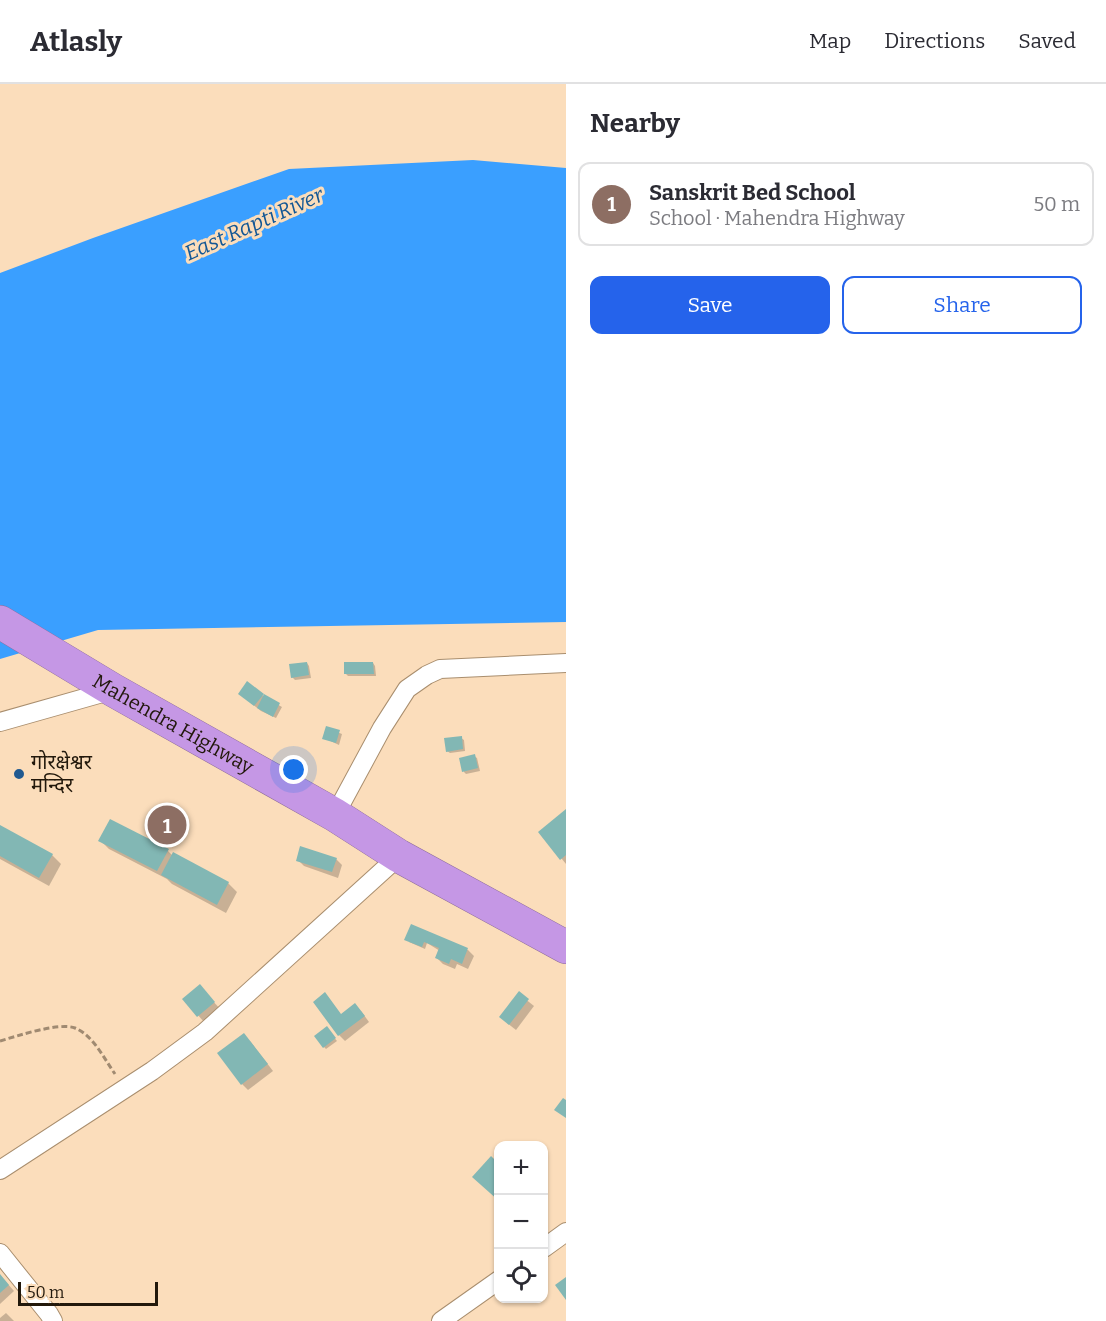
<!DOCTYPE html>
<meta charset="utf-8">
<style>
:root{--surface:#fff;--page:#f2f2f3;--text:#2b2b33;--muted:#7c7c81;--line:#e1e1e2;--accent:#2563eb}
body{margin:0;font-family:Bitter,"Noto Sans Devanagari",serif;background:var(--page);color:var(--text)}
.controls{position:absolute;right:18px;bottom:18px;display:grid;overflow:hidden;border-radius:12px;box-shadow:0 2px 4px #0004}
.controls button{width:54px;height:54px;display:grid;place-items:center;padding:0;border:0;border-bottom:2px solid var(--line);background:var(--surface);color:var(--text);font:30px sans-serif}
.scale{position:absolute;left:18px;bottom:15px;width:140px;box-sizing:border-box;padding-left:6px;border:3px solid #22180b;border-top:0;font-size:16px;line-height:21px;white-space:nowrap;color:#22180b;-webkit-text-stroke:4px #fbddbb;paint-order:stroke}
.you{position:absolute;left:294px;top:686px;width:21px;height:21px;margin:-15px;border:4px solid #fff;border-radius:50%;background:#1a73e8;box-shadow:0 0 0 9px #1a73e833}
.badge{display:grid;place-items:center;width:39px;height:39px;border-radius:50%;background:var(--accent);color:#fff;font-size:20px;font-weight:700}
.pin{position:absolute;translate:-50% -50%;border:3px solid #fff;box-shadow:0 2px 6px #0006}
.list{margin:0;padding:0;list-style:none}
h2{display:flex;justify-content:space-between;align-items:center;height:78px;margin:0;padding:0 24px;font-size:26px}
h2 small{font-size:20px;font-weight:400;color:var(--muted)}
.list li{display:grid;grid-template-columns:39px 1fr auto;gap:18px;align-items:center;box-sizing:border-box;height:84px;margin:0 12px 12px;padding:0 12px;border:2px solid var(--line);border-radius:12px}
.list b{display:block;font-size:22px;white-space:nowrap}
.list p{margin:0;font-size:20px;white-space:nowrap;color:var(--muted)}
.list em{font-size:20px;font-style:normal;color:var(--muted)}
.actions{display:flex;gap:12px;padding:18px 24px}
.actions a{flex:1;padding:14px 0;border:2px solid var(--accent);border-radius:12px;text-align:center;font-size:21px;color:var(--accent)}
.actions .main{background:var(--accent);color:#fff}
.icon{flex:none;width:33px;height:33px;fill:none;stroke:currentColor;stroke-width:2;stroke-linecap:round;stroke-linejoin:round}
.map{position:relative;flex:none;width:566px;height:1237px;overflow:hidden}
header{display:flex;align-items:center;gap:36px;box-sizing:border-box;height:84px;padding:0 30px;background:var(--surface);border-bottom:2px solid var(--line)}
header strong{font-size:28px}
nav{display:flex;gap:33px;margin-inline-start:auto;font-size:21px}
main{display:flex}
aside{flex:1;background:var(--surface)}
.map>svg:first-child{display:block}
</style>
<header>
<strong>Atlasly</strong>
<nav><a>Map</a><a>Directions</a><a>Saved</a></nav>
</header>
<main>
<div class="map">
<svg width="566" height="1237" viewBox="0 0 566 1237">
<rect width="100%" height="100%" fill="#fbddbb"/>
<path fill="#3a9fff" d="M473 76 566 84V538L98 546 0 575V189L93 154 289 85Z"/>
<g fill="#0003">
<path d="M307 579 309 582 311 594 295 596 292 593Z"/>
<path d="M373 579 375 582 376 592H348L346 590Z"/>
<path d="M248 599 263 612 282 623 276 634 261 627 242 612Z"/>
<path d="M327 644 342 650 339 661 324 654Z"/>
<path d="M461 654 464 656 465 667 450 669 447 667Z"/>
<path d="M474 672 477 674 480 687 466 690 464 688 461 675Z"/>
<path d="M566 727V780L540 748Z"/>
<path d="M0 742 52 771 61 780 49 802 0 775Z"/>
<path d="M100 756 168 767 173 772 228 799 237 808 226 829 172 800 167 795 109 765Z"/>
<path d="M336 775 342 781 338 794 304 782 298 776Z"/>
<path d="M428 850 468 866 474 872 468 885 457 880 455 885 443 880 437 874 440 867 427 859 425 865 409 858Z"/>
<path d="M205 908 220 925 204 938 184 915Z"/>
<path d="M519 910 534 922 516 946 507 939Z"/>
<path d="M361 927 369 938 345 957 339 951 342 931Z"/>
<path d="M329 947 337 957 326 965 324 963Z"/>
<path d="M250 957 273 987 248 1006 242 1000Z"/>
<path d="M0 1191 14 1207 0 1220Z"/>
<path d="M6 1229 14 1237H0V1234Z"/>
</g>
<g fill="#82b7b4">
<path d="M307 578 309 591 291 594 289 580Z"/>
<path d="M344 578H373L374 590H344Z"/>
<path d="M247 597 264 610 254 622 238 610Z"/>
<path d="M264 610 280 619 273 633 257 624Z"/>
<path d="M326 642 340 646 336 659 322 655Z"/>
<path d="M462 652 463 665 446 668 444 654Z"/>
<path d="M475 670 478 684 462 688 459 674Z"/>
<path d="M566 725V771L560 776 538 748Z"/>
<path d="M110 735 169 765 157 787 98 757Z"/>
<path d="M0 741 53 770 39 794 0 772Z"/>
<path d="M300 762 337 774 332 788 296 777Z"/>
<path d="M173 768 229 798 217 821 161 791Z"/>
<path d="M411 840 468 864 462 880 451 875 449 880 435 874 439 864 424 858 422 863 404 856Z"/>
<path d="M200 900 215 918 197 933 182 915Z"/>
<path d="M519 907 529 915 509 941 499 933Z"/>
<path d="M325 908 341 930 355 919 365 932 338 952 313 918Z"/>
<path d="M327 942 336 954 323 964 314 952Z"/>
<path d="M244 949 268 980 241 1001 217 969Z"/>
<path d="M563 1014 566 1016V1034L554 1026Z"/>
<path d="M491 1072 499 1080V1117L472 1093Z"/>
<path d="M0 1190 9 1201 0 1209Z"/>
<path d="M566 1193V1216L555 1201Z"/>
</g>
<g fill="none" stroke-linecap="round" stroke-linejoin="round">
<defs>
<g id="street">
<path d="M0 638 113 606"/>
<path d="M335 731 382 644 407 605 427 591 440 585 566 579"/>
<path d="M0 1086 152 987 205 948 399 772"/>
<path d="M544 1164 566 1148"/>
<path d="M0 1169 49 1230 53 1237"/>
<path d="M441 1237 499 1196"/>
</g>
<g id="highway">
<path id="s1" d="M0 538 113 606 335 731 399 772 566 863"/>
</g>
</defs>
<use href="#street" stroke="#a98e6e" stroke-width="20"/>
<use href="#highway" stroke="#8c6b99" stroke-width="34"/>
<path stroke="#a08a71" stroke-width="3" stroke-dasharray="6 3" stroke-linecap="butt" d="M0 957C17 952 59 938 75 944 93 951 105 976 115 990"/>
<use href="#street" stroke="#fff" stroke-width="18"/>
<use href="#highway" stroke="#c597e5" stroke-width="33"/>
</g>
<circle fill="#205990" stroke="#fbddbb" stroke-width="2" cx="19" cy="690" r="6"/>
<g text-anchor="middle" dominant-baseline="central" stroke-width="6" stroke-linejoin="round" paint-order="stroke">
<g font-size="20" fill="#22180b" stroke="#fbddbb">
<text stroke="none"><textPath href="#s1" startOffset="201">Mahendra Highway</textPath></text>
</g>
<g font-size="20" fill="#22180b" stroke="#fbddbb" text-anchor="start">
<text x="31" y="678">गोरक्षेश्वर<tspan x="31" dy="23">मन्दिर</tspan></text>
</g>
<g font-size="21" font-style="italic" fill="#135795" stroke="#fbddbb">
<text transform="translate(254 140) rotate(-24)">East Rapti River</text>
</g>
</g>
</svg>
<div class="controls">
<button>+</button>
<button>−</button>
<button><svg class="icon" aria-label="locate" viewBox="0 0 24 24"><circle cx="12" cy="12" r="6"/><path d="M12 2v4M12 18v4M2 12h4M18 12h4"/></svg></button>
</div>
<div class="scale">50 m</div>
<div class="you"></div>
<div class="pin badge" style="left:167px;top:741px;background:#8d6e63">1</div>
</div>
<aside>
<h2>Nearby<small></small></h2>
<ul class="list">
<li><span class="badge" style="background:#8d6e63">1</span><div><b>Sanskrit Bed School</b><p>School · Mahendra Highway</p></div><em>50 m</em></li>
</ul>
<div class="actions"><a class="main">Save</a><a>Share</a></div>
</aside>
</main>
